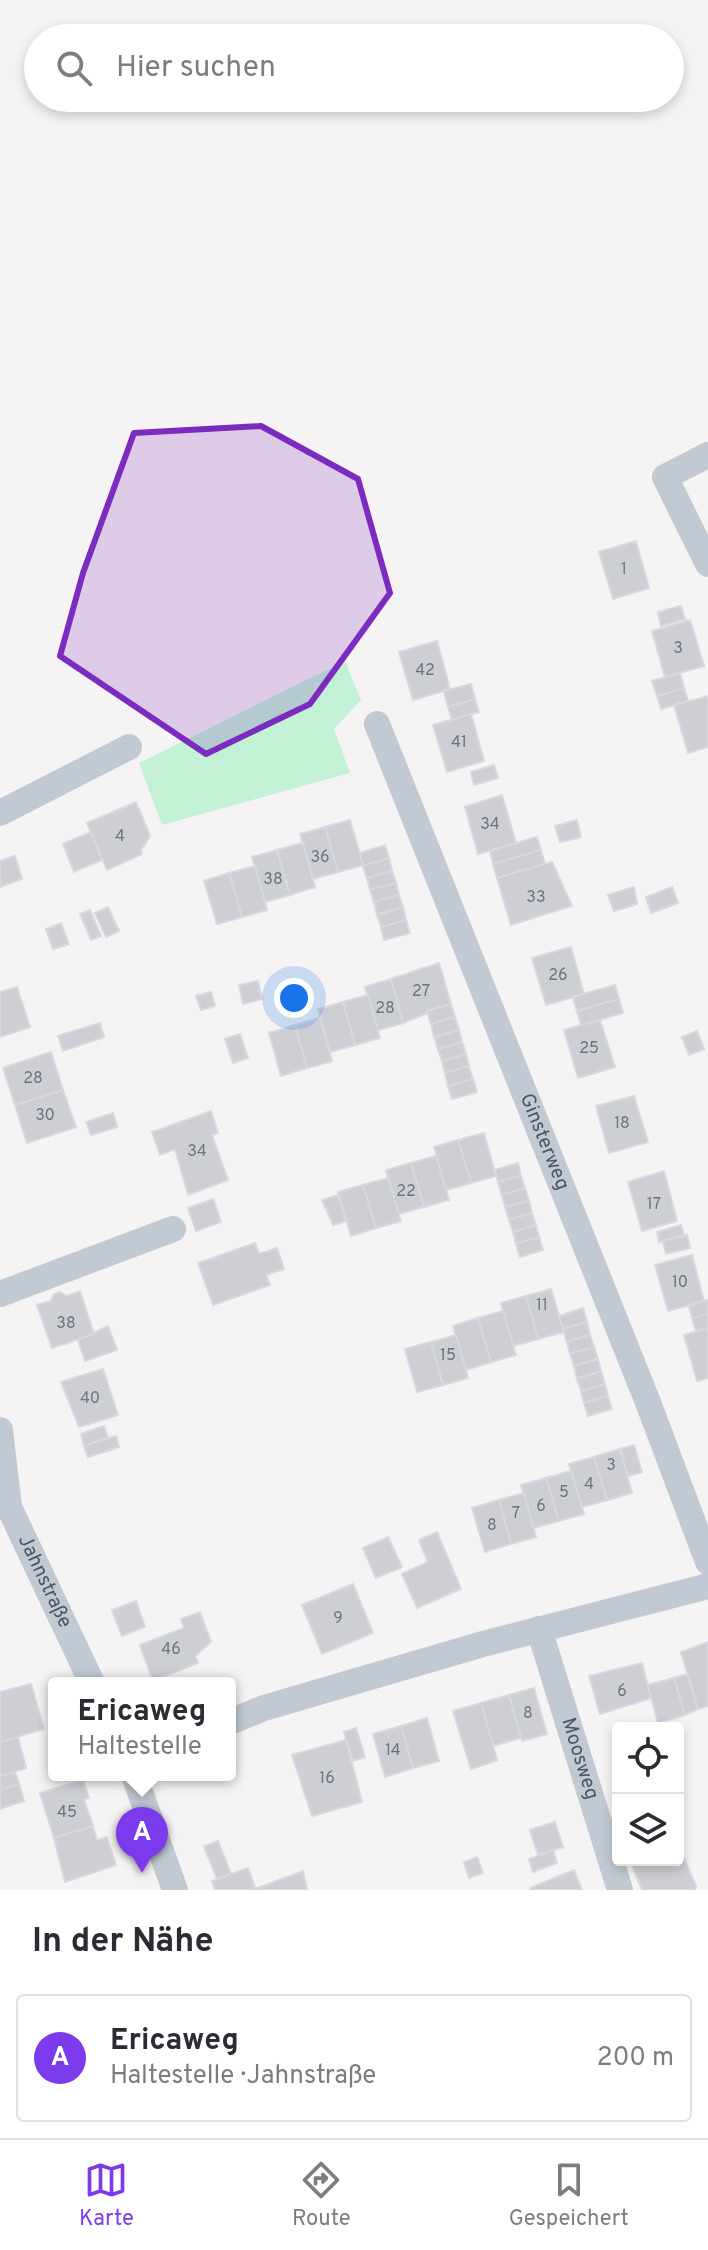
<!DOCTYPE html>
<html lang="de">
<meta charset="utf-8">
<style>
:root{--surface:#fff;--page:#f2f2f3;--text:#2b2b33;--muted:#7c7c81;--line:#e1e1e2;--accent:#7c3aed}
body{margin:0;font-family:Overpass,sans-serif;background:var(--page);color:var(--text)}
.controls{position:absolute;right:24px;bottom:24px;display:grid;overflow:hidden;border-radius:8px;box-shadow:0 4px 12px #0003}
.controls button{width:72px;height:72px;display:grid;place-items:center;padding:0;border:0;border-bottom:2px solid var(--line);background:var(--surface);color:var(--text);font:40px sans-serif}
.you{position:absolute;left:294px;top:998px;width:28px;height:28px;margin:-20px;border:6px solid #fff;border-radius:50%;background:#1a73e8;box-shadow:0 0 0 12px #1a73e833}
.badge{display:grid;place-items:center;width:52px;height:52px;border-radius:50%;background:var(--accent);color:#fff;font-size:26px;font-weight:700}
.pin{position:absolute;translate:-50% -66px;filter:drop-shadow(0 2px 4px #0008)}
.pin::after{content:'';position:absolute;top:42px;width:28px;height:24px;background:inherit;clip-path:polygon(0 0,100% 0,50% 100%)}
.popup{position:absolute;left:48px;top:1677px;width:188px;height:104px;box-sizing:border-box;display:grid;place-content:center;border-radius:8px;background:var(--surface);filter:drop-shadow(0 2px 6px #0005);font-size:26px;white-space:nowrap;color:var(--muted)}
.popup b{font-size:30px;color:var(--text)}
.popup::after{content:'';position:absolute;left:50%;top:100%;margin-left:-16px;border:16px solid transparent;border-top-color:var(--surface)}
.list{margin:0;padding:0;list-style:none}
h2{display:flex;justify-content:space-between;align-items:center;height:104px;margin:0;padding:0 32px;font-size:34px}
h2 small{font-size:26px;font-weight:400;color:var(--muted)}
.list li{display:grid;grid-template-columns:52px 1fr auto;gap:24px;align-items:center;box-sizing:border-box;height:128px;margin:0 16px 16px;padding:0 16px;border:2px solid var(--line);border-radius:8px}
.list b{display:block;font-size:30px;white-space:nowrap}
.list p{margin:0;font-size:26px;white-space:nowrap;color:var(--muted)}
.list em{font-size:26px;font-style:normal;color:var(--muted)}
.icon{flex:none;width:44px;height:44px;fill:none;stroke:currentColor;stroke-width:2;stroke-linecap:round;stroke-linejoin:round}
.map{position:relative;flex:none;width:708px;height:1890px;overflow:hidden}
.search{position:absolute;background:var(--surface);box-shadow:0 4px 12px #0003;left:24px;right:24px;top:24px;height:88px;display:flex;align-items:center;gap:20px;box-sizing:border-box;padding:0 28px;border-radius:44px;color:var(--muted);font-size:30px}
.sheet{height:248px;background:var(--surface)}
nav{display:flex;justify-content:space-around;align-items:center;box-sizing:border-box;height:112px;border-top:2px solid var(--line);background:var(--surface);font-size:22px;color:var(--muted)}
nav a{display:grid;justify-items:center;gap:4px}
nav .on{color:var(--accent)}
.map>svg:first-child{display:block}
</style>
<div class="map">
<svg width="708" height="1890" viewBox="0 0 708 1890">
<rect width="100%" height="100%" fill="#f5f3f3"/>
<path fill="#c3f1d5" d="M345 661 361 700 334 729 350 773 162 825 139 763Z"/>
<g fill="#cdcfd5" stroke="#d7d9de" stroke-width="2">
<path d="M636 541 649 588 613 599 599 552Z"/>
<path d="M681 606 685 619 661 626 658 612Z"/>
<path d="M690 620 704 666 665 677 652 631Z"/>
<path d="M437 641 450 689 413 700 399 652Z"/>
<path d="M680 673 684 688 657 696 652 681Z"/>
<path d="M471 684 475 699 448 707 444 691Z"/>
<path d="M684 688 688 701 661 709 657 696Z"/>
<path d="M708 696V747L688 753 674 705Z"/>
<path d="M475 699 479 712 452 720 448 707Z"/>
<path d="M471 714 484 761 447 772 433 725Z"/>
<path d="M494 765 498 778 474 785 471 772Z"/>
<path d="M502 795 516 843 478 854 465 807Z"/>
<path d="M136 802 150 836 141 850 142 854 107 870 87 823Z"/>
<path d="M350 820 363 865 338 872 325 827Z"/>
<path d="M577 820 581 837 560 842 555 826Z"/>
<path d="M325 827 338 872 313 879 300 834Z"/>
<path d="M91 832 102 860 74 872 63 844Z"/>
<path d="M537 837 541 850 493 864 490 851Z"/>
<path d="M303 843 315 887 290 895 277 850Z"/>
<path d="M385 845 389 858 363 866 360 853Z"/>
<path d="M277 850 290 895 265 902 252 857Z"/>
<path d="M541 850 545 864 497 878 493 864Z"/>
<path d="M15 856 22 879 0 887V861Z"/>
<path d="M389 858 392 871 367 878 363 866Z"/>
<path d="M552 862 572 906 511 925 497 878Z"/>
<path d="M255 866 267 910 242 917 229 873Z"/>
<path d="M392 871 396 883 370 890 367 878Z"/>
<path d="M229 873 242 917 217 924 204 881Z"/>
<path d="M396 883 399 895 374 902 370 890Z"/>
<path d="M634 887 637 904 614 911 608 895Z"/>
<path d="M672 887 678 903 651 913 646 897Z"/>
<path d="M399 895 403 907 377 915 374 902Z"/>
<path d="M108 907 119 931 106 937 95 913Z"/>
<path d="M403 907 406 920 381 927 377 915Z"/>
<path d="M90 910 101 936 91 940 80 914Z"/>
<path d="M406 920 410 933 384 940 381 927Z"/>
<path d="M61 923 69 944 53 949 46 929Z"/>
<path d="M571 947 584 994 546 1005 532 958Z"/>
<path d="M439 963 451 1004 403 1023 391 979Z"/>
<path d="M391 979 403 1023 378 1030 365 987Z"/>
<path d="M258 981 262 999 243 1004 239 985Z"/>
<path d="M615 985 619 999 577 1011 573 997Z"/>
<path d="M17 987 30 1027 0 1037V992Z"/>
<path d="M211 992 215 1006 201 1010 196 996Z"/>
<path d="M368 995 380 1038 355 1045 343 1002Z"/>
<path d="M619 999 623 1013 581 1025 577 1011Z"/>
<path d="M343 1002 355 1045 330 1052 318 1009Z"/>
<path d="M451 1004 455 1017 431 1024 427 1011Z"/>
<path d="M455 1017 459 1030 434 1037 431 1024Z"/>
<path d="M320 1018 332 1061 307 1068 295 1025Z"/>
<path d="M600 1020 615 1067 578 1078 564 1030Z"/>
<path d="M100 1023 104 1037 63 1051 58 1036Z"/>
<path d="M295 1025 307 1068 281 1076 269 1033Z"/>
<path d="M459 1030 462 1042 438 1049 434 1037Z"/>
<path d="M697 1031 704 1049 689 1055 682 1037Z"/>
<path d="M240 1034 248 1058 233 1063 225 1039Z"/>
<path d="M462 1042 466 1054 442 1061 438 1049Z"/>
<path d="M51 1052 63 1090 15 1105 3 1068Z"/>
<path d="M466 1054 469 1066 445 1073 442 1061Z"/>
<path d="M469 1066 473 1079 448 1086 445 1073Z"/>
<path d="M473 1079 477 1092 452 1099 448 1086Z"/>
<path d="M63 1090 76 1127 27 1143 15 1105Z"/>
<path d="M634 1096 648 1142 609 1153 596 1106Z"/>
<path d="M211 1111 218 1133 212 1135 228 1180 188 1195 175 1149 160 1155 152 1132Z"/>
<path d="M113 1113 117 1127 91 1135 86 1122Z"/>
<path d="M484 1133 496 1176 471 1183 458 1140Z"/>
<path d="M458 1140 471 1183 446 1190 434 1147Z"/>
<path d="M436 1156 449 1200 424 1207 411 1163Z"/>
<path d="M411 1163 424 1207 398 1214 386 1170Z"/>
<path d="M518 1163 521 1176 498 1182 495 1170Z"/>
<path d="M664 1171 677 1221 642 1231 628 1182Z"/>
<path d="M521 1176 525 1188 502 1195 498 1182Z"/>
<path d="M388 1178 401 1221 376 1228 363 1185Z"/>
<path d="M363 1185 376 1228 351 1236 338 1192Z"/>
<path d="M525 1188 529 1201 505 1207 502 1195Z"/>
<path d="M338 1195 346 1221 333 1225 322 1200Z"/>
<path d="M213 1199 221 1222 196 1231 188 1208Z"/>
<path d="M529 1201 532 1213 509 1220 505 1207Z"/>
<path d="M532 1213 536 1225 513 1232 509 1220Z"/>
<path d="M536 1225 539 1237 516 1244 513 1232Z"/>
<path d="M681 1225 684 1235 659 1242 657 1232Z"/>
<path d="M687 1235 690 1248 666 1254 663 1241Z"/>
<path d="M539 1237 543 1250 520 1257 516 1244Z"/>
<path d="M255 1243 259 1254 277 1248 284 1269 266 1275 270 1285 213 1305 198 1263Z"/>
<path d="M692 1255 704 1301 668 1311 655 1265Z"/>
<path d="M551 1289 564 1332 538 1339 526 1296Z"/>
<path d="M80 1291 94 1334 52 1348 37 1305 51 1301 54 1294 60 1292 67 1296Z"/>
<path d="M526 1296 538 1339 513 1346 501 1303Z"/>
<path d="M708 1300V1314L692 1318 689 1306Z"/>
<path d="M583 1308 587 1322 563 1329 559 1316Z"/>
<path d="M503 1311 516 1355 491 1362 478 1318Z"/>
<path d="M708 1314V1328L696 1331 692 1318Z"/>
<path d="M478 1318 491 1362 466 1370 453 1326Z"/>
<path d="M587 1322 590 1335 567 1342 563 1329Z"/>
<path d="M108 1326 117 1350 85 1361 78 1340Z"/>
<path d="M708 1328V1378L697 1381 684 1335Z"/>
<path d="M456 1335 468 1378 443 1385 431 1342Z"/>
<path d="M590 1335 594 1347 570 1354 567 1342Z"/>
<path d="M431 1342 443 1385 417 1392 405 1349Z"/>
<path d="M594 1347 598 1359 574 1366 570 1354Z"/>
<path d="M598 1359 601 1371 577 1379 574 1366Z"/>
<path d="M103 1369 118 1415 79 1427 61 1382Z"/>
<path d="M601 1371 605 1384 581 1391 577 1379Z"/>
<path d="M605 1384 608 1396 584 1403 581 1391Z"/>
<path d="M608 1396 612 1409 588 1416 584 1403Z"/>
<path d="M104 1426 108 1438 84 1446 81 1434Z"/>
<path d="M116 1436 119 1447 88 1457 84 1446Z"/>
<path d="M634 1445 642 1472 628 1476 620 1449Z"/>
<path d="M620 1449 632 1493 607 1500 594 1457Z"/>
<path d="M594 1457 607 1500 582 1507 569 1464Z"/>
<path d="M571 1471 584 1514 559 1521 546 1478Z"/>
<path d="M546 1478 559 1521 533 1528 521 1485Z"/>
<path d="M524 1493 536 1537 511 1544 499 1500Z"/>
<path d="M499 1500 511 1544 485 1552 472 1508Z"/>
<path d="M437 1532 461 1589 417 1608 402 1574 428 1562 419 1540Z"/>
<path d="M388 1537 402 1567 376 1578 363 1548Z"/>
<path d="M353 1584 373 1633 322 1654 302 1605Z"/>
<path d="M136 1601 145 1627 122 1636 112 1610Z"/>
<path d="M200 1612 211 1642 195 1656 198 1663 153 1681 140 1645 184 1628 181 1619Z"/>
<path d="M708 1642V1706L698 1709 681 1652Z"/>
<path d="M642 1663 651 1698 600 1714 589 1676Z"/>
<path d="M687 1674 698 1709 685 1715 674 1678Z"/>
<path d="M674 1678 685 1715 658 1723 648 1685Z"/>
<path d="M31 1684 44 1729 0 1742V1692Z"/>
<path d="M534 1688 547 1734 522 1741 509 1695Z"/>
<path d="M509 1695 521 1738 493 1746 481 1703Z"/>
<path d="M481 1703 497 1760 471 1769 453 1711Z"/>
<path d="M427 1718 439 1761 413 1768 401 1726Z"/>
<path d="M401 1726 413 1768 385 1777 373 1734Z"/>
<path d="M356 1728 365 1757 353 1761 344 1732Z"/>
<path d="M18 1737 26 1768 0 1776V1742Z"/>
<path d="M346 1740 362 1802 312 1816 292 1755Z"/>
<path d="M15 1772 19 1784 0 1790V1776Z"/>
<path d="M83 1780 89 1798 84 1799 93 1826 54 1838 40 1793Z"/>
<path d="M19 1784 24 1801 0 1809V1790Z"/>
<path d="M555 1822 563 1847 538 1855 530 1830Z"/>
<path d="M93 1826 97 1840 107 1837 116 1865 65 1882 54 1838Z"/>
<path d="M218 1841 231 1874 217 1879 204 1846Z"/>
<path d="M678 1844 696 1886 695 1890H642L630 1860H678Z"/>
<path d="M553 1850 557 1863 533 1872 529 1859Z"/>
<path d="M477 1857 483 1873 469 1878 464 1862Z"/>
<path d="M248 1868 256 1890H215L212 1881Z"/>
<path d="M574 1870 582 1890H531L530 1888Z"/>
<path d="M303 1871 307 1890H256L255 1889Z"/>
</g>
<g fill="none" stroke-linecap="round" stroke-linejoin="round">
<g stroke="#c1cad2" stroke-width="26">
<path d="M708 455 665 477 708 564"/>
<path id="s1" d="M377 724 649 1405 708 1562"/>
<path d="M0 813 129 747"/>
<path d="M0 1294 173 1229"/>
<path id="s2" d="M0 1430 9 1507 92 1683"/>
<path id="s3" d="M539 1629 620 1890"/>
<path d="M230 1722 264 1708 483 1644 708 1586"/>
<path d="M134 1775 175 1890"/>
</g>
</g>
<path fill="#7b2cbf" fill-opacity="0.2" stroke="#7b2cbf" stroke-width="6" stroke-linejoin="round" d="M261 426 358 479 390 593 310 704 206 754 60 656 83 573 134 433Z"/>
<g text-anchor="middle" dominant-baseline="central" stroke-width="6" stroke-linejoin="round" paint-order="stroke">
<g font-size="16" fill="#6b747e">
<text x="624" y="570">1</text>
<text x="678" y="649">3</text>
<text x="425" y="671">42</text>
<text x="459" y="743">41</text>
<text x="490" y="825">34</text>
<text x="120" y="837">4</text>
<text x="320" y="858">36</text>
<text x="273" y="880">38</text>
<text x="536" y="898">33</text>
<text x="558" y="976">26</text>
<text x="421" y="992">27</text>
<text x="385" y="1009">28</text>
<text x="589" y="1049">25</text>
<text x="33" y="1079">28</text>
<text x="45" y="1116">30</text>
<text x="622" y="1124">18</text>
<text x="197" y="1152">34</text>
<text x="406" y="1192">22</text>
<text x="654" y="1205">17</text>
<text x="680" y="1283">10</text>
<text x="542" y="1306">11</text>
<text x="66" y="1324">38</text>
<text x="448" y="1356">15</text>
<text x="90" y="1399">40</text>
<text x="611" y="1466">3</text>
<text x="589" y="1485">4</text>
<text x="564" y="1493">5</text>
<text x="541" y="1507">6</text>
<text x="516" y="1514">7</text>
<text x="492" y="1526">8</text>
<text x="338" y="1619">9</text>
<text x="171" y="1650">46</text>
<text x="622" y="1692">6</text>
<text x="528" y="1714">8</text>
<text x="393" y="1751">14</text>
<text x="327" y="1779">16</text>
<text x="67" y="1813">45</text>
</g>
<g font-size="20" fill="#4a5661" stroke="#fff">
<text stroke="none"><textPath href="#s1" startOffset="450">Ginsterweg</textPath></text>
<text stroke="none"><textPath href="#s2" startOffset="160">Jahnstraße</textPath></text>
<text stroke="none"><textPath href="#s3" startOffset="136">Moosweg</textPath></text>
</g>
</g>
</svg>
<div class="controls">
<button><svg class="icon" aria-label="locate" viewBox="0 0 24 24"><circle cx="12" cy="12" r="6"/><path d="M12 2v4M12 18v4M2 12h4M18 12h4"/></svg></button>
<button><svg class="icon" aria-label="layers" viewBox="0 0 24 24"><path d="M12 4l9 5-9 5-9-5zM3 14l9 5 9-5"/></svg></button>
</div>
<div class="you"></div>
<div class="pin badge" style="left:142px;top:1873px">A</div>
<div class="popup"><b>Ericaweg</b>Haltestelle</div>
<div class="search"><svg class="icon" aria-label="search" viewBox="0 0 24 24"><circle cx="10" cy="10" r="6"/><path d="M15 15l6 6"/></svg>Hier suchen</div>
</div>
<section class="sheet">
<h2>In der Nähe<small></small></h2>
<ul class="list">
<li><span class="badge">A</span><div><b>Ericaweg</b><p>Haltestelle · Jahnstraße</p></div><em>200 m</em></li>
</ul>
</section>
<nav>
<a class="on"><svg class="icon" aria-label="map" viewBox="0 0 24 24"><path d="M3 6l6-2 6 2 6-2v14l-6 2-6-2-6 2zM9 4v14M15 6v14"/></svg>Karte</a>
<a><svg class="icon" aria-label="directions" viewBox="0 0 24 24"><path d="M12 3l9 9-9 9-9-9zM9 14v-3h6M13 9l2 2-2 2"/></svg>Route</a>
<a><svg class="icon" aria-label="saved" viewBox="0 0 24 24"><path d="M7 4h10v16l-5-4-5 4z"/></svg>Gespeichert</a>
</nav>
